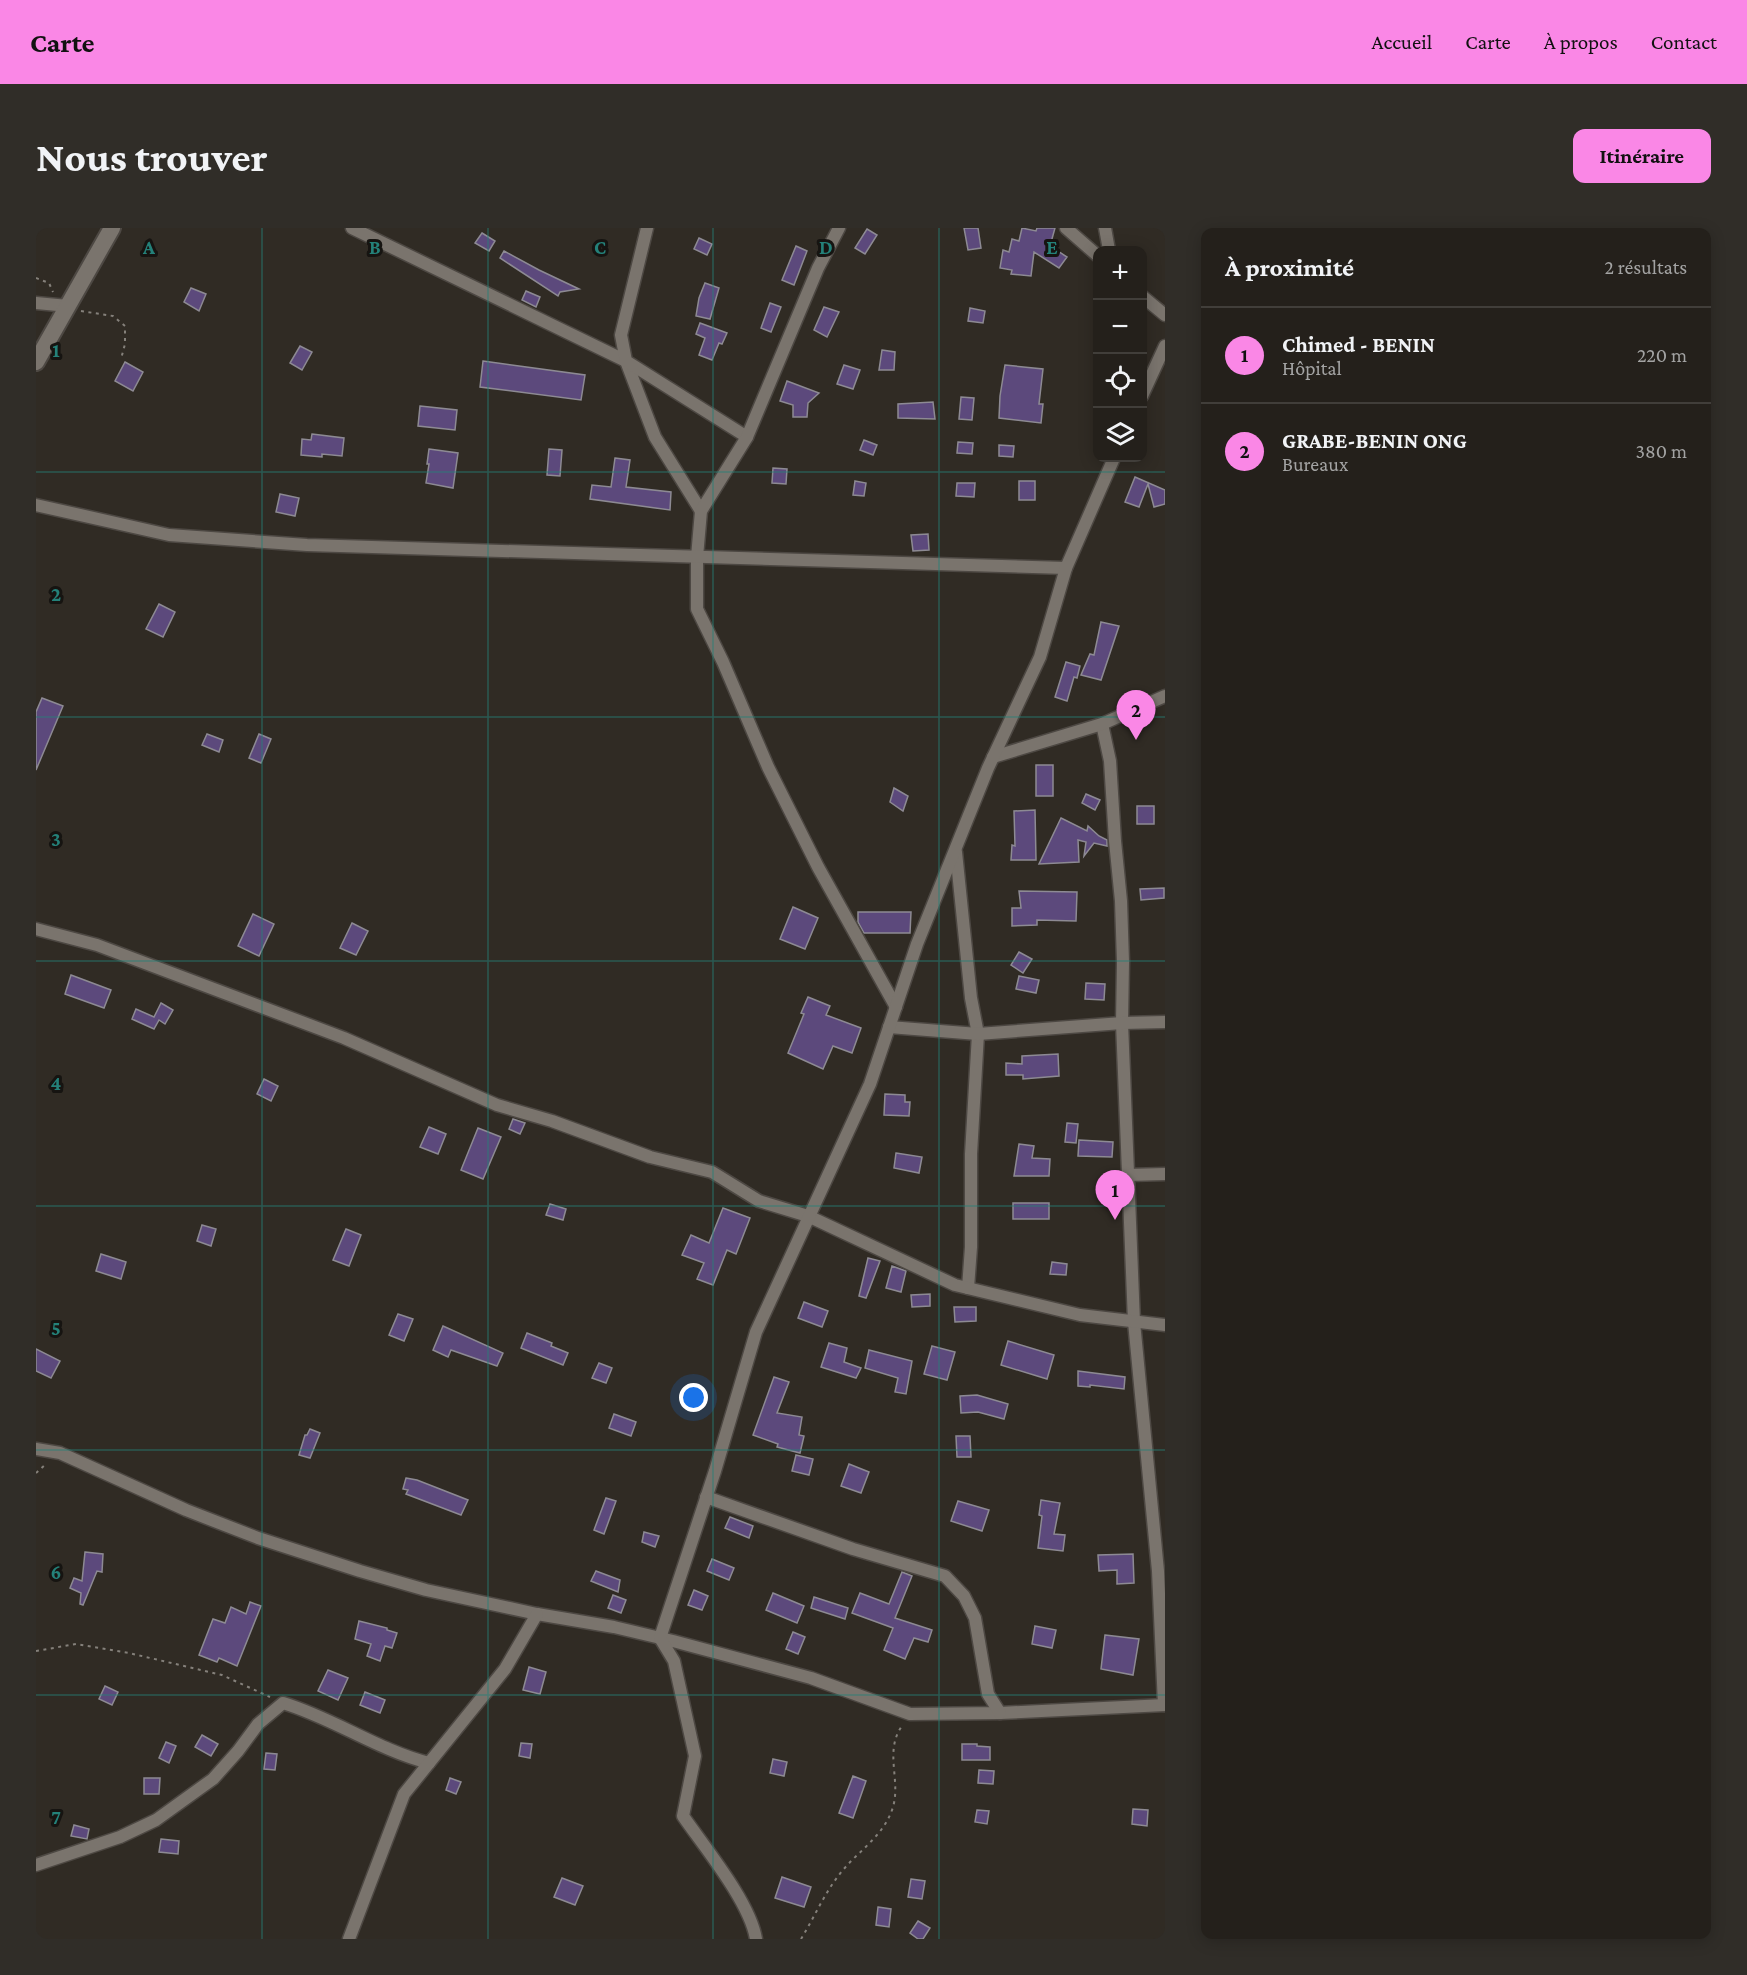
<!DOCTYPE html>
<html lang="fr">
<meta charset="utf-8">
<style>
:root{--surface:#24201b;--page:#302d28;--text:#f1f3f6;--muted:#a3a3a3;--line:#413e3a;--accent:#fa87e6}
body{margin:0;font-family:"Crimson Pro",serif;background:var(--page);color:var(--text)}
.controls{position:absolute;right:18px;top:18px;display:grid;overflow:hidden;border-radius:12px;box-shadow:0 3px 15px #0003}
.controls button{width:54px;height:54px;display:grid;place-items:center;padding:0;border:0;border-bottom:2px solid var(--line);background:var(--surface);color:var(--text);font:30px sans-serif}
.you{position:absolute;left:658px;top:1170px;width:21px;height:21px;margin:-15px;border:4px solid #fff;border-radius:50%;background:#1a73e8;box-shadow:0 0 0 9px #1a73e833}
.badge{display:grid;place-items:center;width:39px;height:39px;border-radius:50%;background:var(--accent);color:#111;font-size:20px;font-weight:700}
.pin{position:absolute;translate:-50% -50px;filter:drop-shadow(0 2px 3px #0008)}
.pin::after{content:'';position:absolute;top:32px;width:21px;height:18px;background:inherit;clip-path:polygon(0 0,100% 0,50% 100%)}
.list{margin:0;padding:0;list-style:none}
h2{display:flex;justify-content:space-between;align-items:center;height:78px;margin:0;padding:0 24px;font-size:26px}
h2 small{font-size:20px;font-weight:400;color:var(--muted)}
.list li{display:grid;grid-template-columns:39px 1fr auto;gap:18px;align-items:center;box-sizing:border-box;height:96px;padding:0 24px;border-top:2px solid var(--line)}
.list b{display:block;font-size:22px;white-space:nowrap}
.list p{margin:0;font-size:20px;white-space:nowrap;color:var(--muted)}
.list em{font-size:20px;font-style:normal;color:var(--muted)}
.icon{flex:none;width:33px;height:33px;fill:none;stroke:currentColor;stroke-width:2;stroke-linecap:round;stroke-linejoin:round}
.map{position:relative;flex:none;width:1129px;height:1711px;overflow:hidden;border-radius:12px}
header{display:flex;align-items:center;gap:36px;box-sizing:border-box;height:84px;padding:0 30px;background:var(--accent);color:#111}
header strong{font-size:28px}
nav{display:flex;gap:33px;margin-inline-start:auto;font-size:21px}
.intro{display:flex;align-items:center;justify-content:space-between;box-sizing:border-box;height:144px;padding:0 36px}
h1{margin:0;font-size:42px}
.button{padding:15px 27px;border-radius:12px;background:var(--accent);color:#111;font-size:21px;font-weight:700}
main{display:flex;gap:36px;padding:0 36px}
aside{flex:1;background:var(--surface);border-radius:12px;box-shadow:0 3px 15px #0003}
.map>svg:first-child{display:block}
</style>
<header>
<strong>Carte</strong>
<nav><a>Accueil</a><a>Carte</a><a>À propos</a><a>Contact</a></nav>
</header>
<div class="intro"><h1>Nous trouver</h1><a class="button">Itinéraire</a></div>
<main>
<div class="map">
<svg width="1129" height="1711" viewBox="0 0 1129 1711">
<rect width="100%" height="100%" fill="#302b24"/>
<g fill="#5c497c" stroke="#8d8a93" stroke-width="1.5">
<path d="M928 0H942L945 20 932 22Z"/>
<path d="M986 0 1000 3 1001 0H1019L1014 18 1031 29 1023 40 998 24 995 48 975 46 976 42 964 40 967 22 973 24 976 11 983 13Z"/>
<path d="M831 1 841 7 829 26 819 20Z"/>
<path d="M446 5 459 13 453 23 439 15Z"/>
<path d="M663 10 676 16 671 27 658 21Z"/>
<path d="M760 18 771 23 758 57 746 52Z"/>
<path d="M468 23 503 42 543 61 524 64 522 68 464 30Z"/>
<path d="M669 55 683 60 674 91 660 88 663 70Z"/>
<path d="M155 60 170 66 163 83 148 74Z"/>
<path d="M490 63 504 69 500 79 486 72Z"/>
<path d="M734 75 745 79 735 104 725 100Z"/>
<path d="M788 79 803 84 791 109 778 102Z"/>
<path d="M934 80 949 83 947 95 932 93Z"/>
<path d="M664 95 691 105 686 116 683 115 676 132 663 127 669 110 660 106Z"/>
<path d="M264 118 276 124 266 142 254 135Z"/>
<path d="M846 122 859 124 858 142H843Z"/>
<path d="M447 133 549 147 545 172 444 159Z"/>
<path d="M89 134 107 144 97 163 79 153Z"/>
<path d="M808 137 824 142 817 161 801 156Z"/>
<path d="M969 137 1007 141 1003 176H1007L1005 195 963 190 964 168Z"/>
<path d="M751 153 783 165 772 175 771 189H757V177L744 173Z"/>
<path d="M925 169 938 170 936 192 923 191Z"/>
<path d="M897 174 899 191 862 190V176Z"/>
<path d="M384 178 421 182 419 202 382 198Z"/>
<path d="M276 206 308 210 306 228 286 226V229L265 227 266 211 275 212Z"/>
<path d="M828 212 841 217 837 227 824 222Z"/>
<path d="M922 214 937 215 936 226 921 225Z"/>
<path d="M963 217 978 218 977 229 963 228Z"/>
<path d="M393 221 422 225 417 260 390 255 393 236H391Z"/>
<path d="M513 221 526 222 524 248 511 247Z"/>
<path d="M579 230 594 232 590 259 635 264 634 282 554 271 556 257 575 259Z"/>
<path d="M737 240 751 241 750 256 736 255Z"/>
<path d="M1099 249 1129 262V276L1118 279 1112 256 1103 279 1089 274Z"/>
<path d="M819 253 830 255 828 268 817 267Z"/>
<rect x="983" y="253" width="16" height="19"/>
<path d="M921 255H939L938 269 920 268Z"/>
<path d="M244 266 263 270 259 288 240 284Z"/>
<path d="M892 306 893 322 877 323 875 307Z"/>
<path d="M123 376 139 384 127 409 110 401Z"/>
<path d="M1065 394 1083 398 1065 452 1045 447 1054 426 1058 427Z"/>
<path d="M1030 434 1044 438 1041 450 1038 449 1031 473 1019 469Z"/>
<path d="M6 470 27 478 0 542V484Z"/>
<path d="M171 506 187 512 183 524 166 517Z"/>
<path d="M223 506 235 511 225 535 213 530Z"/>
<rect x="1000" y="537" width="17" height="31"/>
<path d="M858 560 872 568 867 583 854 574Z"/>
<path d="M1050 566 1064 572 1059 582 1046 575Z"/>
<rect x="1101" y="578" width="17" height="18"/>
<path d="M999 582 1000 632H975L976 617 979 618 978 583Z"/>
<path d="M1025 590 1051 603 1052 598 1063 608 1071 612V618L1058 615 1048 628 1050 614 1042 612 1043 634 1003 636Z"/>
<path d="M1128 660V670L1105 672 1104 661Z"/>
<path d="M983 663 1041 664 1040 693 1001 692V697L976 698V680H985Z"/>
<path d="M757 679 782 690 769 721 744 711Z"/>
<path d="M822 684H875L874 705H828L822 694Z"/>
<path d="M217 686 238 696 223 728 202 718Z"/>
<path d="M316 695 332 703 320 727 304 720Z"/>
<path d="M983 724 996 731 987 745 975 737Z"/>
<path d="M35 747 75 762 68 780 29 766Z"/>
<path d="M983 748 1003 752 1000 765 980 761Z"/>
<path d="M1050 755 1069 756 1068 772 1049 771Z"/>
<path d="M772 769 794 778 790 787 825 800 816 825 797 818 787 841 752 825 768 786 765 785Z"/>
<path d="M125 775 137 782 129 796 123 792 118 801 96 791 100 781 118 789Z"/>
<path d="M1022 826 1023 848 987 851V847H970V835L986 836V828Z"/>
<path d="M228 851 242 858 235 873 221 866Z"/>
<path d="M849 866 869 867V874H874L873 888 848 887Z"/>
<path d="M477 891 489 895 484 906 473 901Z"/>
<path d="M1031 895 1042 896 1040 915 1029 914Z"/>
<path d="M393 899 410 906 402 926 384 919Z"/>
<path d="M442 900 465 909 447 951 425 942Z"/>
<path d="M1043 912 1077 914 1076 929 1042 928Z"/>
<path d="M983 916 998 918 996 930 1014 931 1013 948H978Z"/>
<path d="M860 925 886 929 883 945 858 940Z"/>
<path d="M1067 955 1077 957 1074 972 1064 971Z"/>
<rect x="977" y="975" width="36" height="16"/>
<path d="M514 976 530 981 527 992 510 987Z"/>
<path d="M687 980 714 990 700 1026 691 1022 677 1057 661 1051 668 1035 646 1027 655 1007 673 1015Z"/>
<path d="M166 997 180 1001 175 1018 161 1013Z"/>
<path d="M310 1001 325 1007 313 1038 297 1032Z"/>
<path d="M65 1026 90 1034 85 1051 60 1043Z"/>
<path d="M832 1030 844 1033 830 1070 823 1068Z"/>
<path d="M1016 1034 1031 1036 1030 1047 1014 1046Z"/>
<path d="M856 1038 870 1043 865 1064 850 1060Z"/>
<path d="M894 1066V1078L876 1079 875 1067Z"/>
<path d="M768 1074 792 1083 786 1099 762 1090Z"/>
<path d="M918 1079H940V1093L919 1094Z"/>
<path d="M362 1086 377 1091 368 1113 353 1107Z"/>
<path d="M407 1098 467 1125 461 1138 415 1122 412 1129 397 1122Z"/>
<path d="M491 1105 516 1115 515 1118 532 1125 527 1137 485 1120Z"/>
<path d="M972 1113 1018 1127 1011 1151 965 1137Z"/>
<path d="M793 1115 811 1120 808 1134 825 1140 820 1150 785 1139Z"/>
<path d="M896 1118 919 1124 911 1152 888 1146Z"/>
<path d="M0 1121 24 1133 15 1150 0 1143Z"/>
<path d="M833 1122 876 1133 870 1166 859 1164 862 1150 829 1140Z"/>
<path d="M563 1135 576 1140 570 1155 556 1150Z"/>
<path d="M1042 1143 1089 1149 1088 1161 1054 1157V1159L1042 1158Z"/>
<path d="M738 1149 753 1154 741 1185 766 1189 763 1207 768 1208 764 1225 741 1219 742 1216 717 1207Z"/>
<path d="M941 1167 972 1176 968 1191 942 1184 925 1185 924 1168Z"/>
<path d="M578 1186 600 1194 595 1208 573 1200Z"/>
<path d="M274 1201 284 1205 274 1230 263 1227 269 1207H271Z"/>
<path d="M920 1208H934L935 1229H921Z"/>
<path d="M760 1227 777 1231 773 1247 756 1243Z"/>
<path d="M813 1236 833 1244 825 1265 805 1258Z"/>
<path d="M370 1250 381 1252 432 1272 425 1287 370 1266 372 1262 367 1261Z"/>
<path d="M570 1270 580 1273 568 1306 558 1302Z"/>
<path d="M1005 1272 1024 1275 1018 1306 1029 1307 1027 1323 1002 1320 1006 1288 1003 1287Z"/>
<path d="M922 1273 953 1282 946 1303 915 1293Z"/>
<path d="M694 1289 717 1298 713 1310 689 1300Z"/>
<path d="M608 1304 623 1308 619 1319 606 1314Z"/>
<path d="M49 1324 67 1326 66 1344 61 1343 47 1377 44 1376 45 1365 34 1360 38 1350 46 1353Z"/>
<path d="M1097 1326 1098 1355 1081 1356V1342L1063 1343 1062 1327Z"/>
<path d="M676 1331 698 1340 693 1352 671 1343Z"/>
<path d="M560 1343 584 1352 582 1364 555 1353Z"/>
<path d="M866 1344 876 1348 859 1390 896 1402 892 1414 878 1410 869 1431 848 1422 857 1400 816 1385 824 1365 853 1376Z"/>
<path d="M658 1362 672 1368 666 1382 652 1377Z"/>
<path d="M737 1365 768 1378 761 1395 730 1382Z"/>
<path d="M577 1367 590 1372 585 1385 572 1380Z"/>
<path d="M778 1369 812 1380 809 1391 775 1380Z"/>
<path d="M214 1374 225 1378 201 1438 183 1430 181 1434 163 1427 177 1391 189 1395 195 1379 210 1386Z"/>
<path d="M323 1393 351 1400V1402L361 1405 356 1420 349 1418 344 1433 331 1428 335 1416 319 1411Z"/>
<path d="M999 1398 1020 1402 1016 1420 996 1416Z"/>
<path d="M757 1404 769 1409 762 1426 750 1421Z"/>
<path d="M1069 1407 1103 1411 1097 1447 1065 1441Z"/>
<path d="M493 1439 510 1444 504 1466 487 1462Z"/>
<path d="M292 1442 312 1450 302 1472 282 1463Z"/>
<path d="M69 1458 82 1464 76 1477 63 1471Z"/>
<path d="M329 1464 349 1472 344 1485 324 1477Z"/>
<path d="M166 1507 182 1516 175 1528 159 1519Z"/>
<path d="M130 1514 140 1518 133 1535 123 1530Z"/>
<path d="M485 1515 496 1516 494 1530 483 1528Z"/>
<path d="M926 1516H941V1518L954 1519V1532H926Z"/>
<path d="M230 1525 241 1526 239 1542 228 1541Z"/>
<path d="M737 1531 751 1534 748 1548 734 1545Z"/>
<path d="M943 1542 958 1543 957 1556 942 1555Z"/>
<path d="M817 1548 830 1553 817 1590 803 1585Z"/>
<path d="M108 1550H124L123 1566H108Z"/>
<path d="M414 1550 425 1554 420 1566 410 1562Z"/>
<path d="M1097 1581 1112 1582 1111 1598 1096 1596Z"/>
<path d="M941 1582 953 1583 951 1596 939 1594Z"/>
<path d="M38 1597 53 1601 51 1611 35 1608Z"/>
<path d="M125 1611 143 1613 142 1626 123 1624Z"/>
<path d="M746 1649 775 1659 768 1679 739 1670Z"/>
<path d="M526 1650 547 1658 539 1677 518 1669Z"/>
<path d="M875 1651 889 1653 886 1671 872 1669Z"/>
<path d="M842 1679 855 1681 853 1699 840 1697Z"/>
<path d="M882 1693 894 1700 887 1711H882L874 1705Z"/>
</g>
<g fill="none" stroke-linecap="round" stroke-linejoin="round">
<defs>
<g id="street">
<path d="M316 0 590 133 619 209 665 283"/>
<path d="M611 0 585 107 590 133 711 209"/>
<path d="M803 0 782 40 711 209 665 283 661 329V381L687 434 732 539 782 639 860 779"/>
<path d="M1030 0 1062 28"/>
<path d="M1069 0 1073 22"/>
<path d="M1106 68 1129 87"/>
<path d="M0 75 32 78"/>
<path d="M1106 168 1129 118"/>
<path d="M0 277 133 307 271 317 1030 340"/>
<path d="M1066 496 1074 533 1079 613 1085 673 1087 734 1086 795 1098 1094 1122 1343 1128 1477"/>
<path d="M957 529 1066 496 1129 468"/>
<path d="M920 624 935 770 942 806 935 926V1019L932 1060"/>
<path d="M0 701 61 717 308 810 461 877 516 893 614 929 676 944 723 973 772 988 919 1057 1044 1087 1129 1097"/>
<path d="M853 799 942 806 1086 795 1129 794"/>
<path d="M1092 947 1129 946"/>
<path d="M0 1221 24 1225 150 1282 222 1310 324 1343 390 1362 501 1386 578 1399 637 1413 775 1450 874 1486 964 1485 1129 1477"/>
<path d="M670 1269 817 1321 909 1348 928 1368 939 1390 952 1466 964 1485"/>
<path d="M0 1637 84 1609 120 1592 177 1551 202 1523 222 1496 247 1475C297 1490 342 1522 393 1535"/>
<path d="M313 1711 368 1566 469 1441 501 1386"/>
<path d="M720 1711C714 1674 669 1620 647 1588L659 1528 638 1433 624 1410 679 1243 720 1104 834 856 881 716 952 540 1004 429 1030 340 1078 230"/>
</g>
<path id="secondary" d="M0 134 76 0"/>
</defs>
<use href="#street" stroke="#4d4843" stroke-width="15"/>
<use href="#secondary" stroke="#4d4843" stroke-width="20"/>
<g stroke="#85817b" stroke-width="2" stroke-dasharray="3 4.5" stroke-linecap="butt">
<path d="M0 50 13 55 17 64"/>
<path d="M45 83 77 88 89 98V116L85 131"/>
<path d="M0 1245 11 1235"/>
<path d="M0 1423 40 1416 93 1425 186 1447 234 1469"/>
<path d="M765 1711C778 1690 788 1666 803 1647 820 1624 848 1609 857 1579 865 1552 848 1523 866 1498"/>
</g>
<use href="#street" stroke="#7a746d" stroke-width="12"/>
<use href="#secondary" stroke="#7a746d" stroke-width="16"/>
</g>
<path fill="none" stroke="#248179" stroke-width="1.5" stroke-opacity="0.55" d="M226 0V1711M452 0V1711M677 0V1711M903 0V1711M0 244H1129M0 489H1129M0 733H1129M0 978H1129M0 1222H1129M0 1467H1129"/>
<g font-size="20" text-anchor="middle" font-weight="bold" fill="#248179" stroke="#161411" stroke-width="6" stroke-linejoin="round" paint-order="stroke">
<text x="113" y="26">A</text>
<text x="339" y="26">B</text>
<text x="564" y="26">C</text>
<text x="790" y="26">D</text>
<text x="1016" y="26">E</text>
<text x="20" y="129">1</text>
<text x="20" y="373">2</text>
<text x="20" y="618">3</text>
<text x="20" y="862">4</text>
<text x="20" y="1107">5</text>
<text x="20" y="1351">6</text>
<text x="20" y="1596">7</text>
</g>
</svg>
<div class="controls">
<button>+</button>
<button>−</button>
<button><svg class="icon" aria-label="locate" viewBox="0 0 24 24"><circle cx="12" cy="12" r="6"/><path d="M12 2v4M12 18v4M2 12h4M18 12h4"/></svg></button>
<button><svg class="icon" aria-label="layers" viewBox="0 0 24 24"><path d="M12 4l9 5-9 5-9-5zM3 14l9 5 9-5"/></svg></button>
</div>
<div class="you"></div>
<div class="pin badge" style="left:1079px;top:992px">1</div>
<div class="pin badge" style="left:1100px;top:512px">2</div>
</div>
<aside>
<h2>À proximité<small>2 résultats</small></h2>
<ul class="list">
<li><span class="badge">1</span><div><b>Chimed - BENIN</b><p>Hôpital</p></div><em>220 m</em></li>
<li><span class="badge">2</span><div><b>GRABE-BENIN ONG</b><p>Bureaux</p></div><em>380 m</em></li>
</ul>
</aside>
</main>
